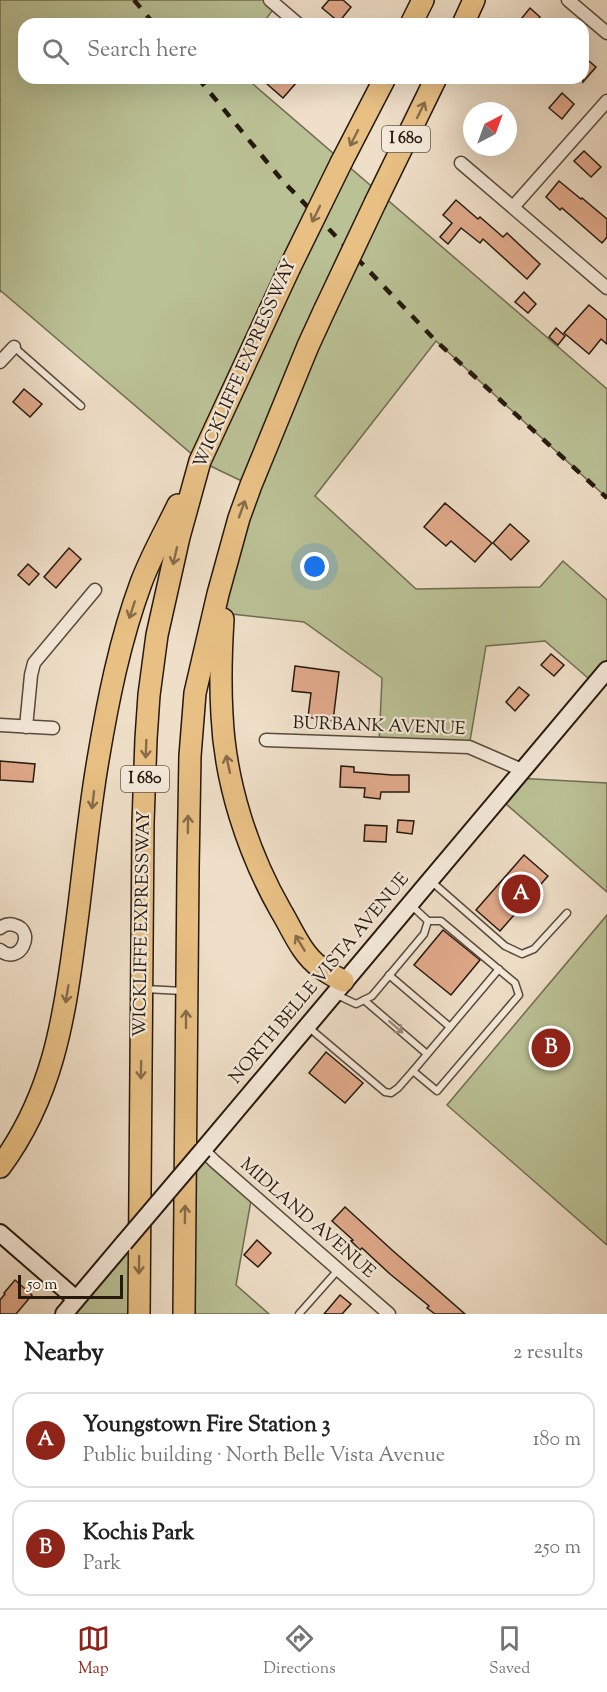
<!DOCTYPE html>
<meta charset="utf-8">
<style>
:root{--surface:#fff;--page:#f2f2f2;--text:#222;--muted:#767676;--line:#e0e0e0;--accent:#8f2418}
body{margin:0;font-family:"Sorts Mill Goudy",serif;background:var(--page);color:var(--text)}
.compass{position:absolute;left:463px;top:102px;width:54px;height:54px;border-radius:50%;background:var(--surface);box-shadow:0 6px 24px #0002;rotate:41deg}
.scale{position:absolute;left:18px;bottom:15px;width:105px;box-sizing:border-box;padding-left:6px;border:3px solid #26190e;border-top:0;font-size:16px;line-height:21px;white-space:nowrap;color:#26190e;-webkit-text-stroke:4px #f5eadb;paint-order:stroke}
.you{position:absolute;left:315px;top:567px;width:21px;height:21px;margin:-15px;border:4px solid #fff;border-radius:50%;background:#1a73e8;box-shadow:0 0 0 9px #1a73e833}
.badge{display:grid;place-items:center;width:39px;height:39px;border-radius:50%;background:var(--accent);color:#fff;font-size:20px;font-weight:700}
.pin{position:absolute;translate:-50% -50%;border:3px solid #fff;box-shadow:0 2px 6px #0006}
.list{margin:0;padding:0;list-style:none}
h2{display:flex;justify-content:space-between;align-items:center;height:78px;margin:0;padding:0 24px;font-size:26px}
h2 small{font-size:20px;font-weight:400;color:var(--muted)}
.list li{display:grid;grid-template-columns:39px 1fr auto;gap:18px;align-items:center;box-sizing:border-box;height:96px;margin:0 12px 12px;padding:0 12px;border:2px solid var(--line);border-radius:18px}
.list b{display:block;font-size:22px;white-space:nowrap}
.list p{margin:0;font-size:20px;white-space:nowrap;color:var(--muted)}
.list em{font-size:20px;font-style:normal;color:var(--muted)}
.icon{flex:none;width:33px;height:33px;fill:none;stroke:currentColor;stroke-width:2;stroke-linecap:round;stroke-linejoin:round}
.map{position:relative;flex:none;width:607px;height:1314px;overflow:hidden}
.search{position:absolute;background:var(--surface);box-shadow:0 6px 24px #0002;left:18px;right:18px;top:18px;height:66px;display:flex;align-items:center;gap:15px;box-sizing:border-box;padding:0 21px;border-radius:18px;color:var(--muted);font-size:22px}
.sheet{height:294px;background:var(--surface)}
nav{display:flex;justify-content:space-around;align-items:center;box-sizing:border-box;height:84px;border-top:2px solid var(--line);background:var(--surface);font-size:16px;color:var(--muted)}
nav a{display:grid;justify-items:center;gap:3px}
nav .on{color:var(--accent)}
.map>svg:first-child{display:block}
</style>
<div class="map">
<svg width="607" height="1314" viewBox="0 0 607 1314">
<rect width="100%" height="100%" fill="#efdfc8"/>
<filter id="stains"><feTurbulence type="fractalNoise" baseFrequency=".00333" numOctaves="4"/><feColorMatrix values="0 0 0 0 .2 0 0 0 0 .09 0 0 0 0 .02 0 0 0 .5 -.17"/></filter>
<radialGradient id="worn" r=".72"><stop offset=".6" stop-color="#630" stop-opacity="0"/><stop offset="1" stop-color="#630" stop-opacity=".3"/></radialGradient>
<g fill="#bac195" stroke="#706d52" stroke-width="1.5">
<path d="M0 0H270L276 6 262 24H24V78H246L607 389V498L436 341 315 496 416 589 540 587 563 561 607 600V670L595 684 545 641 486 646 469 747 379 744 382 678 304 622 223 613 250 485 200 461 1 291 0 292Z"/>
<path d="M516 778 607 783V892L499 798Z"/>
<path d="M607 915V1245L447 1105Z"/>
<path d="M203 1150 252 1195 236 1285 269 1314H184L185 1168Z"/>
<path d="M140 1223 139 1314H76V1299Z"/>
</g>
<g fill="#e1aa8b" stroke="#26190e" stroke-width="1.5">
<path d="M329 0H343L351 7 339 22 322 8Z"/>
<path d="M530 8 540 17 534 24H517Z"/>
<path d="M583 56 596 67 583 82Z"/>
<path d="M272 78H290L296 83 283 98 267 84Z"/>
<path d="M562 93 574 104 562 119 549 108Z"/>
<path d="M584 151 601 167 591 177 574 161Z"/>
<path d="M559 181 581 199 582 198 607 219V237L602 243 562 208 560 210 546 197Z"/>
<path d="M456 200 478 219 480 217 503 237 507 233 540 264 527 279 483 239 480 243 461 228 448 244 440 237 452 223 443 215Z"/>
<path d="M524 292 536 304 528 313 515 302Z"/>
<path d="M589 305 607 320V344L601 339 589 354 564 333Z"/>
<path d="M556 328 565 336 558 345 549 337Z"/>
<path d="M24 389 42 404 30 417 13 402Z"/>
<path d="M445 503 492 543 475 562 451 541 446 546 424 527Z"/>
<path d="M510 524 529 541 511 560 493 543Z"/>
<path d="M69 548 81 559 56 588 44 577Z"/>
<path d="M28 564 39 574 29 585 18 575Z"/>
<path d="M551 654 564 665 554 676 541 665Z"/>
<path d="M295 666 339 672 333 721 308 717 311 693 292 691Z"/>
<path d="M519 687 529 695 515 711 506 702Z"/>
<path d="M0 761 35 764 33 782 0 780Z"/>
<path d="M341 766 354 767V772L392 775H409V792H381L380 799 364 797 365 788 340 787Z"/>
<path d="M398 820 414 821 412 834 397 832Z"/>
<path d="M365 825 387 826 386 842 364 841Z"/>
<path d="M524 855 548 876 500 931 476 910Z"/>
<path d="M443 930 480 960 451 995 414 965Z"/>
<path d="M326 1052 363 1083 345 1103 309 1073Z"/>
<path d="M345 1207 392 1250 465 1314H435L427 1308 429 1306 390 1274 362 1248 360 1250 351 1241 353 1240 332 1221Z"/>
<path d="M257 1240 271 1253 258 1267 244 1255Z"/>
<path d="M15 1280 32 1295 16 1314H0V1300L5 1294 4 1293Z"/>
<path d="M340 1295 351 1304 342 1314H324Z"/>
</g>
<g fill="none" stroke-linecap="round" stroke-linejoin="round">
<defs>
<g id="lane">
<path d="M14 347 81 406"/>
<path d="M432 882 505 946 522 954 534 949 567 913"/>
<path d="M412 906 428 921H441L515 983 519 995 437 1091 413 1071 499 969"/>
<path d="M389 975 450 1027"/>
<path d="M145 989 183 991"/>
<path d="M337 995 356 1004 372 996 424 934 428 921"/>
<path d="M364 1000 427 1054"/>
<path d="M307 1026 385 1092 391 1093 398 1088 413 1071"/>
<path d="M299 1314 338 1270"/>
</g>
<g id="street">
<path d="M270 0 298 24"/>
<path d="M568 0 607 33"/>
<path d="M461 163 607 288"/>
<path d="M513 207 607 101"/>
<path d="M0 362 14 347"/>
<path d="M0 725 53 728"/>
<path d="M26 727 31 675 34 663 95 590"/>
<path d="M266 740 469 747 522 770"/>
<path d="M0 928C4 925 8 923 14 925 37 930 20 967 0 950"/>
<path d="M203 1150 214 1161 389 1314"/>
</g>
<g id="secondary">
<path d="M203 1150 607 670"/>
<path d="M0 1233 76 1299"/>
<path d="M64 1314 124 1243"/>
</g>
<g id="highway">
<path d="M411 24 423 0"/>
<path d="M463 24 474 0"/>
<path d="M342 161 385 78"/>
<path d="M376 201 436 78"/>
<path d="M223 619C221 651 220 683 222 715 225 783 248 853 281 911 292 929 302 955 320 967 327 973 336 977 343 981"/>
<path d="M0 1167C52 1097 64 1021 75 936 83 878 88 818 98 760 108 700 120 640 141 583 151 556 166 530 178 505"/>
<path d="M139 1314 143 823 146 739 149 695 157 635 179 537 200 461 289 269"/>
<path d="M184 1314 188 869 190 756 195 693 218 594 239 518 251 485 308 346 325 309"/>
</g>
</defs>
<use href="#lane" stroke="#584a3c" stroke-width="9"/>
<use href="#street" stroke="#584a3c" stroke-width="15"/>
<use href="#secondary" stroke="#26190e" stroke-width="20"/>
<use href="#highway" stroke="#26190e" stroke-width="24"/>
<use href="#lane" stroke="#f5eadb" stroke-width="6"/>
<use href="#street" stroke="#f5eadb" stroke-width="12"/>
<use href="#secondary" stroke="#f5eadb" stroke-width="16"/>
<use href="#highway" stroke="#e8c084" stroke-width="21"/>
<g stroke="#26190e" stroke-width="4.5" stroke-dasharray="10 10" stroke-linecap="butt">
<path d="M134 0 154 24"/>
<path d="M198 78 281 179 436 341 607 498"/>
</g>
<defs>
<path id="secondary-bridge" d="M124 1243 203 1150"/>
<g id="highway-bridge">
<path d="M289 269 342 161"/>
<path d="M325 309 376 201"/>
</g>
</defs>
<use href="#secondary-bridge" stroke="#26190e" stroke-width="20" stroke-linecap="butt"/>
<use href="#highway-bridge" stroke="#26190e" stroke-width="24" stroke-linecap="butt"/>
<use href="#secondary-bridge" stroke="#f5eadb" stroke-width="16"/>
<use href="#highway-bridge" stroke="#e8c084" stroke-width="21"/>
</g>
<defs><path id="oneway-shaft" d="M-6 0H5M1.5-3L5.5 0L1.5 3" fill="none" stroke-width="1.6" stroke-linecap="round" stroke-linejoin="round" transform="scale(1.5)"/></defs>
<g stroke="#876c49">
<use href="#oneway-shaft" transform="translate(421 110) rotate(-64)"/>
<use href="#oneway-shaft" transform="translate(354 138) rotate(117)"/>
<use href="#oneway-shaft" transform="translate(316 214) rotate(116)"/>
<use href="#oneway-shaft" transform="translate(242 509) rotate(-70)"/>
<use href="#oneway-shaft" transform="translate(175 556) rotate(103)"/>
<use href="#oneway-shaft" transform="translate(132 610) rotate(108)"/>
<use href="#oneway-shaft" transform="translate(146 749) rotate(92)"/>
<use href="#oneway-shaft" transform="translate(228 764) rotate(-102)"/>
<use href="#oneway-shaft" transform="translate(93 800) rotate(97)"/>
<use href="#oneway-shaft" transform="translate(188 824) rotate(-89)"/>
<use href="#oneway-shaft" transform="translate(300 943) rotate(-121)"/>
<use href="#oneway-shaft" transform="translate(67 994) rotate(99)"/>
<use href="#oneway-shaft" transform="translate(186 1019) rotate(-90)"/>
<use href="#oneway-shaft" transform="translate(141 1070) rotate(91)"/>
<use href="#oneway-shaft" transform="translate(185 1214) rotate(-89)"/>
<use href="#oneway-shaft" transform="translate(139 1265) rotate(91)"/>
</g>
<use stroke="#988c7f" href="#oneway-shaft" transform="translate(396 1027) rotate(41)"/>
<g text-anchor="middle" dominant-baseline="central" stroke-width="4.5" stroke-linejoin="round" paint-order="stroke">
<g fill="#f5eadb" stroke="#64584c" stroke-width="1.5">
<rect x="382" y="126" width="48" height="26" rx="4.5"/>
<rect x="121" y="766" width="48" height="26" rx="4.5"/>
</g>
<g font-size="16" font-weight="bold" fill="#26190e">
<text x="406" y="139">I 680</text>
<text x="145" y="779">I 680</text>
</g>
<g font-size="18" fill="#26190e" stroke="#f5eadb">
<text transform="translate(246 364) rotate(-66)">WICKLIFFE EXPRESSWAY</text>
<text transform="translate(379 727) rotate(2)">BURBANK AVENUE</text>
<text transform="translate(143 924) rotate(-89)">WICKLIFFE EXPRESSWAY</text>
<text transform="translate(320 979) rotate(-50)">NORTH BELLE VISTA AVENUE</text>
<text transform="translate(307 1219) rotate(41)">MIDLAND AVENUE</text>
</g>
</g>
<rect width="100%" height="100%" filter="url(#stains)"/>
<rect width="100%" height="100%" fill="url(#worn)"/>
</svg>
<svg class="compass" viewBox="-18 -18 36 36"><path d="M0-13l5 13h-10z" fill="#e53935"/><path d="M0 13l5-13h-10z" fill="#767676"/></svg>
<div class="scale">50 m</div>
<div class="you"></div>
<div class="pin badge" style="left:521px;top:894px">A</div>
<div class="pin badge" style="left:551px;top:1048px">B</div>
<div class="search"><svg class="icon" aria-label="search" viewBox="0 0 24 24"><circle cx="10" cy="10" r="6"/><path d="M15 15l6 6"/></svg>Search here</div>
</div>
<section class="sheet">
<h2>Nearby<small>2 results</small></h2>
<ul class="list">
<li><span class="badge">A</span><div><b>Youngstown Fire Station 3</b><p>Public building · North Belle Vista Avenue</p></div><em>180 m</em></li>
<li><span class="badge">B</span><div><b>Kochis Park</b><p>Park</p></div><em>250 m</em></li>
</ul>
</section>
<nav>
<a class="on"><svg class="icon" aria-label="map" viewBox="0 0 24 24"><path d="M3 6l6-2 6 2 6-2v14l-6 2-6-2-6 2zM9 4v14M15 6v14"/></svg>Map</a>
<a><svg class="icon" aria-label="directions" viewBox="0 0 24 24"><path d="M12 3l9 9-9 9-9-9zM9 14v-3h6M13 9l2 2-2 2"/></svg>Directions</a>
<a><svg class="icon" aria-label="saved" viewBox="0 0 24 24"><path d="M7 4h10v16l-5-4-5 4z"/></svg>Saved</a>
</nav>
